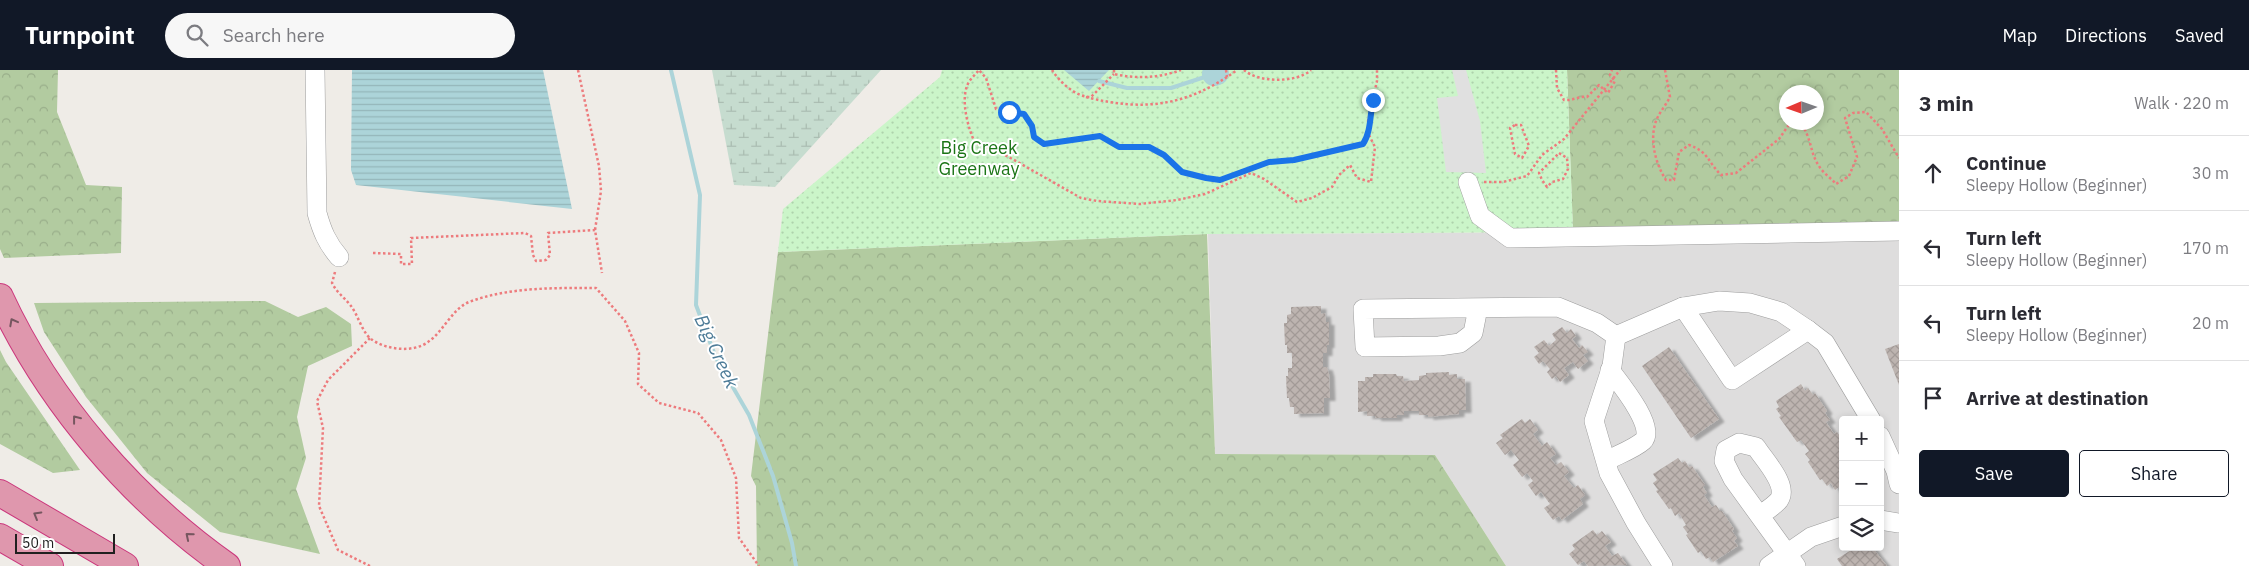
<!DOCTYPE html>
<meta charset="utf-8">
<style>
:root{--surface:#fff;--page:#f7f7f7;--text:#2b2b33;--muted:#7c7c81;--line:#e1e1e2;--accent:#111827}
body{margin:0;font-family:"IBM Plex Sans",sans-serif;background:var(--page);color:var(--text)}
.controls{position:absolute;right:15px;bottom:15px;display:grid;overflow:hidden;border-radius:5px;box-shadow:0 2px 8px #0003}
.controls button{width:45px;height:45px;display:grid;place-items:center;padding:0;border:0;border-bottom:1px solid var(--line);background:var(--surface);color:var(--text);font:25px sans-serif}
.compass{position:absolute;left:1779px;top:15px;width:45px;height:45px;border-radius:50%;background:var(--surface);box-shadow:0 2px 8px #0003;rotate:268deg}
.scale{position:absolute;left:15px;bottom:12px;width:100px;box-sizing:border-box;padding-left:5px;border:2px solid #202020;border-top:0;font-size:14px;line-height:18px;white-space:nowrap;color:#202020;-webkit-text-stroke:4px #fff;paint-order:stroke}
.stop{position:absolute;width:15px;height:15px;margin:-11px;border:4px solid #1a73e8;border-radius:50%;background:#fff}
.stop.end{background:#1a73e8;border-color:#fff;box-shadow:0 1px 5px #0008}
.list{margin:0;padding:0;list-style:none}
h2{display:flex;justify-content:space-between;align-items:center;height:65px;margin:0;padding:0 20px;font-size:21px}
h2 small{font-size:16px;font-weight:400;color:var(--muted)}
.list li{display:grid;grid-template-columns:32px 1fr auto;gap:15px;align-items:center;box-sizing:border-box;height:75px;padding:0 20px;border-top:1px solid var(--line)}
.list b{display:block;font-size:19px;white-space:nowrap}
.list p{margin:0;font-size:16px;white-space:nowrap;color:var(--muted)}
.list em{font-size:16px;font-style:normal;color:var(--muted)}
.actions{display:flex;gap:10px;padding:15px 20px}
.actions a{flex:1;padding:11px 0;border:1px solid var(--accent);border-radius:5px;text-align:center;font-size:18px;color:var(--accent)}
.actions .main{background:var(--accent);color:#fff}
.icon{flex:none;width:28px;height:28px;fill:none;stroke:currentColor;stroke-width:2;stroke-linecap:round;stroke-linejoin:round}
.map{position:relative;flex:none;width:1899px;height:496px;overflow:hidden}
header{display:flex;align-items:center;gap:30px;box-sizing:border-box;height:70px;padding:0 25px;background:var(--accent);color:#fff}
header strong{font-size:24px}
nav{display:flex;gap:28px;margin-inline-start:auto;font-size:18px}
.search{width:350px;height:45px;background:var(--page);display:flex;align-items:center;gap:12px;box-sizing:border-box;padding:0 18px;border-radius:28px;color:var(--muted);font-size:19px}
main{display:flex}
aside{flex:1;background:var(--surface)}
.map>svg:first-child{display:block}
</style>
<header>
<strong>Turnpoint</strong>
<div class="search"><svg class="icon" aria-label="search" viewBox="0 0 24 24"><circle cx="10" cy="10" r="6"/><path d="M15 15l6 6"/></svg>Search here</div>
<nav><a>Map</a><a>Directions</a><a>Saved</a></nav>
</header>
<main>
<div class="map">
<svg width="1899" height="496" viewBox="0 0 1899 496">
<defs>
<pattern id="forest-crowns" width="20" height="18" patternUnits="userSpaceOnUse" patternTransform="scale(1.25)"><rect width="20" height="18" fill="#b2cba0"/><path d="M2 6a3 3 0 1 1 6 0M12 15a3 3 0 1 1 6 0" fill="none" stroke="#99ae8a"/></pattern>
<pattern id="wetland-marsh" width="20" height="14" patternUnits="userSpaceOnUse" patternTransform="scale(1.25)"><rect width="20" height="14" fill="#c6dccf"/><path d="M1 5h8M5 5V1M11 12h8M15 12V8" fill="none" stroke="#aabcb1"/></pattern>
<pattern id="park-dots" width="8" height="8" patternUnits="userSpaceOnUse" patternTransform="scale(1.25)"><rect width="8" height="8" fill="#cbf5c9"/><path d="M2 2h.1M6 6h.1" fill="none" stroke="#aed2ac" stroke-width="1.8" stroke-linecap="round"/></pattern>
<pattern id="water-rules" width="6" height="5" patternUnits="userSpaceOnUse" patternTransform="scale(1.25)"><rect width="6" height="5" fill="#acd4d9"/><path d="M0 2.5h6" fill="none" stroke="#94b6ba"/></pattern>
<pattern id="building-cross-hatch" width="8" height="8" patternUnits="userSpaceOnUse" patternTransform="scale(1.25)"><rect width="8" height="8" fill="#bdb4b0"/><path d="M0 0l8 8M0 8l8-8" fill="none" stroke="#a29a97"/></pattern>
<filter id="shadow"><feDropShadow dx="5.5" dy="3" stdDeviation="1" flood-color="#0004"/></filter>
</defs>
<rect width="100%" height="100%" fill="#efece7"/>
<path fill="#dedddd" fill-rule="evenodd" d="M1899 161V496H1506L1435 385 1215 384 1208 164ZM1843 350H1880V477H1843Z"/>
<g fill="url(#forest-crowns)" fill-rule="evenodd">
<path d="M0 0H58L57 42 86 115 122 117 121 183 4 188 0 179Z"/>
<path d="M1567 0H1899V161L1573 162ZM1786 22H1816V52H1786Z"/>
<path d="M1207 164 1215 384 1435 385 1506 496H757L756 416 751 406 778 182Z"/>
<path d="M265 231 298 247 326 237 351 254 352 276 308 296 297 347 306 388 296 419 320 484 220 462 147 403 86 327 44 262 34 233Z"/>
<path d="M0 280 6 292 80 400 53 403 0 374Z"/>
</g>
<path fill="url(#wetland-marsh)" d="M712 0H881L775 117 734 115Z"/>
<path fill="url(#park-dots)" d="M942 0H1567L1573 162 1207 164 778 182 783 139 940 7Z"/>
<path fill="#e0e0e0" d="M1452 0H1466L1480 51 1486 103 1446 102 1437 28 1458 26Z"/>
<g fill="url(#water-rules)">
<path d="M352 0H543L572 139 356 115 351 100Z"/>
<path d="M1064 0H1109L1089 21Z"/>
</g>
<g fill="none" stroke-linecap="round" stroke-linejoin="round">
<g stroke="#acd4d9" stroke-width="4">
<path d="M671 0 700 125 696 235 716 288 749 345 773 406 792 473 796 496"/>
<path d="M1099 11 1127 18H1171L1214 4"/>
</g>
<path stroke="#acd4d9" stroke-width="24" d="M1214 4 1217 3"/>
</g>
<g fill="url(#building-cross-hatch)" filter="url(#shadow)">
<path d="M1321 236V244L1325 243 1326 252H1329V275H1327V283H1323V297H1327L1329 304 1330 328H1324V343L1294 344V337H1290L1289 328H1287L1286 306H1288V298H1292V283H1287V275H1285L1284 253H1287V245L1291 244V237Z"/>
<path d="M1562 257 1567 263 1571 259 1576 266 1572 269 1579 278 1582 275 1588 282 1583 285 1588 291 1578 299 1573 292 1564 298 1569 305 1560 312 1556 306 1552 309 1547 302 1550 299 1543 291 1539 294 1534 287 1539 283 1534 277 1544 270 1549 276 1556 270 1552 264Z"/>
<path d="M1899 274V315L1885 279Z"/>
<path d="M1669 277 1719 349 1691 368 1642 296Z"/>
<path d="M1449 302V305L1457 304V309H1465L1466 340H1459V344L1428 347V345H1419V341H1404V345H1397V348H1376L1375 346H1367V341L1358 342V311H1365V307H1373V304H1396L1397 306H1403L1404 311 1419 310V306L1426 305V303Z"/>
<path d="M1801 314 1805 321 1808 318 1813 325 1815 323 1827 341 1825 343 1830 350 1826 352 1834 364 1837 362 1843 370V414L1835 420 1831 413 1827 416 1822 409 1820 410 1808 392 1810 390 1805 384 1809 381 1801 370 1797 372 1779 347 1781 346 1776 339 1779 337 1776 331Z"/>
<path d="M1522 349 1525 353 1530 349 1538 360 1533 364 1542 376 1547 372 1556 384 1550 388 1556 395 1561 392 1569 402 1564 406 1574 418 1578 415 1585 425 1580 429 1583 434 1562 450 1559 446 1553 450 1544 438 1550 434 1541 422 1536 426 1528 415 1533 411 1527 403 1522 407 1513 395 1519 390 1511 380 1505 385 1496 373 1503 368 1500 365Z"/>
<path d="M1678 388 1682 393 1685 391 1689 397 1692 396 1705 415 1703 417 1707 423 1704 425 1712 437 1716 435 1720 441H1722L1734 459 1732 461 1737 468 1734 471 1738 476 1713 492 1710 487 1706 489 1701 481 1698 483 1686 465 1688 464 1683 457 1686 455 1679 443 1675 446 1671 438 1669 439 1656 421 1658 420 1653 413 1657 410 1653 404Z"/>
<path d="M1593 460 1597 465 1602 461 1611 472 1605 476 1612 486 1618 483 1627 495 1588 496 1584 491 1578 495 1569 484 1575 479 1572 475Z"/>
<path d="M1856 477H1872L1887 496H1842L1837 489Z"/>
</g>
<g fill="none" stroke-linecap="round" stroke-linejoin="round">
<defs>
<g id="minor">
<path d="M315 0 317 143C322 161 327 173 339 187"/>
<path d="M1468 112 1480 146 1510 168 1899 161"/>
<path d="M1683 237 1732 310 1808 260 1825 273 1871 350"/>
<path d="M1478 238 1473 263 1460 273 1439 276 1365 277 1363 239 1558 237 1597 253 1616 266 1612 296 1594 351 1609 403 1636 453 1663 496"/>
<path d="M1616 266 1683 237 1719 231 1750 233 1781 242 1808 260"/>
<path d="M1880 366 1896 401 1899 414"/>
<path d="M1606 391C1617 385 1634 379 1643 371 1657 358 1619 312 1610 300"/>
<path d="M1760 445C1766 441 1774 436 1779 430 1789 415 1764 390 1756 377L1739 373 1726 380 1724 391 1733 409 1796 496"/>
<path d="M1880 450 1899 453"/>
<path d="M1769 496 1811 467 1843 456"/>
</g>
<g id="highway">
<path d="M0 227C49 333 132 429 227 496"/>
<path d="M0 423 125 496"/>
<path d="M0 467 50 496"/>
</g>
</defs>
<use href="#minor" stroke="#9d9d9d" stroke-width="20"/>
<use href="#highway" stroke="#cb377c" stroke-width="28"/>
<g stroke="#ed7b7d" stroke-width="2.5" stroke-dasharray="2.5 2.5" stroke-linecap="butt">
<path d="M578 0 599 96 601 121 595 160"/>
<path d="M1052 0C1060 12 1075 27 1091 27L1114 4"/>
<path d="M1114 0V4C1137 9 1159 8 1181 0"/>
<path d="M1226 0 1227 7"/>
<path d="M1244 0C1258 13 1297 13 1311 0"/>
<path d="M1556 0 1557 18 1564 30C1573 31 1578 26 1587 27L1599 15 1608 23 1615 11 1610 5 1612 0"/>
<path d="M1665 0 1670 27C1666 35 1659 43 1656 51 1649 70 1656 95 1666 110H1674L1679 82 1689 75C1709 82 1707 91 1721 105L1736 103 1779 69 1788 56 1802 55C1812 70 1810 83 1819 96 1823 103 1831 108 1836 114L1849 106 1857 87 1845 48 1853 43 1866 42 1882 59 1899 88"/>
<path d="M1086 27C1144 42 1188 36 1237 0"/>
<path d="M1515 55H1521L1529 76 1522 88 1515 84 1510 58Z"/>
<path d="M1369 65 1375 77 1371 112 1357 108 1350 95 1339 105 1332 117 1312 128 1297 132 1264 109 1251 103 1205 124 1177 130 1140 134 1097 131 1081 128 1007 86 975 73C968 58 961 32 967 16 969 10 975 5 979 0L986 8 996 39 1024 44 1032 56 1034 67 1044 75 1100 66 1119 77H1149L1164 85 1182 102 1206 108 1220 109 1269 92 1294 89 1363 74 1369 65 1368 51 1377 11V0"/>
<path d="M1559 83 1567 88 1568 99 1563 109 1552 112 1547 117 1542 110 1539 103Z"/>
<path d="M1484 112H1503L1527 106 1542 85 1564 69 1620 0"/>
<path d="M373 183 401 184V194H412L411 168 525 163 531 166 533 185 536 191 546 190 550 185 548 163 595 160 602 203"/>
<path d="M335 202 332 213C337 223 345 228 351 236 358 245 362 262 371 269 386 280 413 283 428 272 443 262 452 239 469 232 509 217 554 218 596 218L625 251 639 283 638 314 659 333 698 343 721 370 736 408 739 468 759 496"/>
<path d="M370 496 338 480 319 436 323 358 317 331 328 310 370 268"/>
</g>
<use href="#minor" stroke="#fff" stroke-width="19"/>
<use href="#highway" stroke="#df97ad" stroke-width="26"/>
</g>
<defs><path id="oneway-chevron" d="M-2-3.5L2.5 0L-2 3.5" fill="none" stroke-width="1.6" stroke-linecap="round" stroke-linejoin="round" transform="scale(1.25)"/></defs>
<g stroke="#76565f">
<use href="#oneway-chevron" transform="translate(13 252) rotate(-118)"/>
<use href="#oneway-chevron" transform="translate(76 349) rotate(-128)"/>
<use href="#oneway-chevron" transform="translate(37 445) rotate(-150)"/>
<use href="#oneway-chevron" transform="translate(189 466) rotate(-140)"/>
</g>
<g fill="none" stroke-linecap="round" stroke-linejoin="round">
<path stroke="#1a73e8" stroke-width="6" d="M1009 42 1024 44 1032 56 1034 67 1044 74 1100 66 1119 77H1149L1164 85 1182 102 1206 108 1220 110 1269 92 1294 90 1363 74C1371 62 1370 45 1373 30"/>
</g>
<g text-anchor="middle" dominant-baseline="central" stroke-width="4" stroke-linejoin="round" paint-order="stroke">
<g font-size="18" fill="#1b7516" stroke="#fff">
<text x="979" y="77">Big Creek<tspan x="979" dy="21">Greenway</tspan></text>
</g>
<g font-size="19" font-style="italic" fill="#4e7c98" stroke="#fff">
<text transform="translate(717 281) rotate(65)">Big Creek</text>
</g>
</g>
</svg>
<div class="controls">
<button>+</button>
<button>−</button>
<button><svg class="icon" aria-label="layers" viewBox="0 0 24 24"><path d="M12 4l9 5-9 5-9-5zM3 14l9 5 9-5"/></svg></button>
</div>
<svg class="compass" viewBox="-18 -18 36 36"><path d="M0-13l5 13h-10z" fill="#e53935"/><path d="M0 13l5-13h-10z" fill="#7c7c81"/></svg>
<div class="scale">50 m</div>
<div class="stop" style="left:1009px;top:42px"></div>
<div class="stop end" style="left:1373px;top:30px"></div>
</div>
<aside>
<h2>3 min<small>Walk · 220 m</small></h2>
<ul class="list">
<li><svg class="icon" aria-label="ahead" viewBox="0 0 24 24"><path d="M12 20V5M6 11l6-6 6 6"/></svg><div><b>Continue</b><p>Sleepy Hollow (Beginner)</p></div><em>30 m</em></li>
<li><svg class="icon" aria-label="left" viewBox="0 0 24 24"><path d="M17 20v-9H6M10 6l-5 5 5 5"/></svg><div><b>Turn left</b><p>Sleepy Hollow (Beginner)</p></div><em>170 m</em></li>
<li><svg class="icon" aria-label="left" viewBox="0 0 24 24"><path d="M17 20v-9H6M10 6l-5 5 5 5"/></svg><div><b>Turn left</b><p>Sleepy Hollow (Beginner)</p></div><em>20 m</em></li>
<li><svg class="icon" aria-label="arrive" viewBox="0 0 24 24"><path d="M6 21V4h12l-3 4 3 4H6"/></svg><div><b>Arrive at destination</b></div></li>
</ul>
<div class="actions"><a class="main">Save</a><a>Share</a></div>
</aside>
</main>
